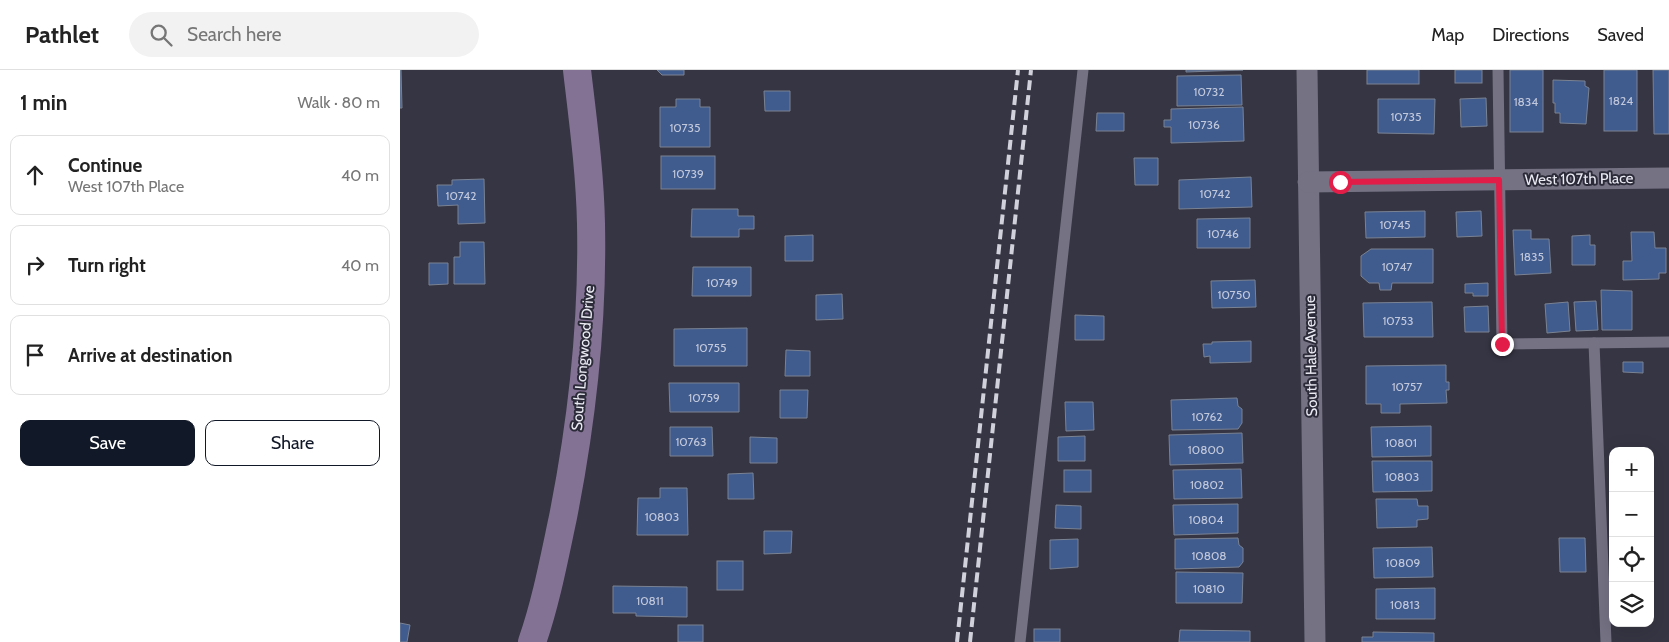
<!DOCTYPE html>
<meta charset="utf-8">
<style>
:root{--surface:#fff;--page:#f2f2f2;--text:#222;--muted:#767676;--line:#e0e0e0;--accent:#111827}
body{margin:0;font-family:Cabin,sans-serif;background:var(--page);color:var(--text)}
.controls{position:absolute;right:15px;bottom:15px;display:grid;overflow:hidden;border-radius:10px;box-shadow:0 5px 20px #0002}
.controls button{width:45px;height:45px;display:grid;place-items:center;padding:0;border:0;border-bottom:1px solid var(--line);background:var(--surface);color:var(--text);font:25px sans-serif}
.stop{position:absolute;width:15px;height:15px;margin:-11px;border:4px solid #e11d48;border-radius:50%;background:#fff}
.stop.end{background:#e11d48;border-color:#fff;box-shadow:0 1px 5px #0008}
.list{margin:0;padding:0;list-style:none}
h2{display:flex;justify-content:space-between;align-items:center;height:65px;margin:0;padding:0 20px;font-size:21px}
h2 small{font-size:16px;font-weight:400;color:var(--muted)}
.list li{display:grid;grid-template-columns:32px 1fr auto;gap:15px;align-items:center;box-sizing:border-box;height:80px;margin:0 10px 10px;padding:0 10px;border:1px solid var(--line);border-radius:10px}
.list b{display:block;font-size:19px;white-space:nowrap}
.list p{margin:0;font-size:16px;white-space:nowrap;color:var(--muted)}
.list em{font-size:16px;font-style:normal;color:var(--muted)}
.actions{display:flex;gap:10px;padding:15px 20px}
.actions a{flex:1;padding:11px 0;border:1px solid var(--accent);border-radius:10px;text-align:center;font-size:18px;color:var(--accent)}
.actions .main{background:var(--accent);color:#fff}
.icon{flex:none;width:28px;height:28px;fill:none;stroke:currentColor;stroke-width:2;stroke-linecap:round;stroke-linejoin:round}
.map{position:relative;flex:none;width:1269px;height:572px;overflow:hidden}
header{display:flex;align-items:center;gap:30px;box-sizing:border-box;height:70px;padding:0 25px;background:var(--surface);border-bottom:1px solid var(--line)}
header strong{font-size:24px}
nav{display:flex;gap:28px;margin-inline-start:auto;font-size:18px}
.search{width:350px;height:45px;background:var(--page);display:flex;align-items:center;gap:12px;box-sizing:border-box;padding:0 18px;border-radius:28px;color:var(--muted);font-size:19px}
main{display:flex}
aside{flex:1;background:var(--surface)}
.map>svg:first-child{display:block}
</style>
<header>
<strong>Pathlet</strong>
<div class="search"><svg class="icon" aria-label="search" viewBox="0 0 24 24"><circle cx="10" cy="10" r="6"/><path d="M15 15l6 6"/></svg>Search here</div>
<nav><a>Map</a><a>Directions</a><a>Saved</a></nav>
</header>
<main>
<aside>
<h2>1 min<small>Walk · 80 m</small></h2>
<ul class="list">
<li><svg class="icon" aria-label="ahead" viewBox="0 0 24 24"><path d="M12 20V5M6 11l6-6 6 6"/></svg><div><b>Continue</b><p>West 107th Place</p></div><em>40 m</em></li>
<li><svg class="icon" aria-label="right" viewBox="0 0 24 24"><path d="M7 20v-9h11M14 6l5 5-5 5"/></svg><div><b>Turn right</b></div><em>40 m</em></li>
<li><svg class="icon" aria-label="arrive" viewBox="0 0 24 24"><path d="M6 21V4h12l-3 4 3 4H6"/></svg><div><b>Arrive at destination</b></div></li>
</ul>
<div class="actions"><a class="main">Save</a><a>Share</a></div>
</aside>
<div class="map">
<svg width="1269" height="572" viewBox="0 0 1269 572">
<rect width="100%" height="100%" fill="#363543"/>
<g fill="#405b8e" stroke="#7a8393">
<path d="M0 0H1L2 38H0Z"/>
<path d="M257 0H284V5H262Z"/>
<path d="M786 0H843L786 2Z"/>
<rect x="967" y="0" width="52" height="14"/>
<rect x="1055" y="0" width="27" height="13"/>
<rect x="1110" y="0" width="33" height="62"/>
<rect x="1204" y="0" width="33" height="61"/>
<path d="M1253 0H1269V64H1254Z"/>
<path d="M841 5 842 35 777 36V6Z"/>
<path d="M1153 10 1185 11V16L1189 18 1186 54 1160 53V43H1155V33H1153Z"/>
<path d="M364 21H390V41H365Z"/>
<path d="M1086 28 1087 56 1061 57 1060 29Z"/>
<path d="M276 29H300V37H310V77H260V37H276Z"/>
<path d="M978 29H1035L1034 64 978 63Z"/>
<path d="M843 37 844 71 771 73V57H764V50H771V39Z"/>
<path d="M697 43H724V61H696Z"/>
<rect x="261" y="86" width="54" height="33"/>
<path d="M734 88H758V115H735Z"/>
<path d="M851 107 852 137 779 139V110Z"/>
<path d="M84 109 85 153 58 154V135L38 136 37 115H52V110Z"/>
<path d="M292 139H338V146H354V159H339V167H291Z"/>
<path d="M1025 141V167L966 168 965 142Z"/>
<path d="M1081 141 1082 166 1057 167 1056 142Z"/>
<path d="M850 148V178H797V149Z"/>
<path d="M1113 160H1131V169H1149L1151 203 1115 205Z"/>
<path d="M1231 162H1254L1255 178H1266V203H1259V209L1223 210V191H1232Z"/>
<path d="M413 165V191H385V166Z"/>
<path d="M1190 165V175H1195V195H1172V166Z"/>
<path d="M60 172H84L85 214H54V187H60Z"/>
<path d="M971 179H1033V213H992L991 220H980L979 213H969L961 206V186Z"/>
<path d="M29 193H48V214L29 215Z"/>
<path d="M293 197H351V226H292Z"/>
<path d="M855 210 856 237 812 238 811 211Z"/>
<path d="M1088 213V226H1073V223H1065V214Z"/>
<path d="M1201 220 1232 221V260H1202Z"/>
<path d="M442 224 443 249 416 250V225Z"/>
<path d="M1196 231 1198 260 1176 261 1174 232Z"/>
<path d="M1032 232 1033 267H964L963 233Z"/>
<path d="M1168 232 1170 261 1147 263 1145 234Z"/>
<path d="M1088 236 1089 262H1065L1064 237Z"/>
<path d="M675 245 704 246V270H675Z"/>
<path d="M347 258V296H274V259Z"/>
<path d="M851 271V292L810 293V286L804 287 803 274H812V272Z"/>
<path d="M386 280 410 281V306H385Z"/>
<path d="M1223 292H1243V303L1223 302Z"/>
<path d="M1046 295V312H1049V320H1046L1047 333 1000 334V343H981V334H966V296Z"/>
<path d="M269 313H339V342H270Z"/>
<path d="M380 320H408L407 348H380Z"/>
<path d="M837 328 838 336 842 339V353L838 359 772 360 771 330Z"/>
<path d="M665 332H693L694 360 666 361Z"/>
<path d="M1031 356V386L972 387 971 357Z"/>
<path d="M270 357H312L313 386H270Z"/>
<path d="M842 363 843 393 770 395 769 365Z"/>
<path d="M685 366V391H658V367Z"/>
<path d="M350 367 377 368V393H350Z"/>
<path d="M972 391H1032V421L973 422Z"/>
<path d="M841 399 842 428 774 429 773 400Z"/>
<rect x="664" y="400" width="27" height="22"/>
<path d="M353 403 354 429H328V404Z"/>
<path d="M260 418H287L288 465H237L238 428H260Z"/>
<path d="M976 429H1017L1018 436H1028V449L1017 450V457L977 458Z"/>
<path d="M838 434V463L774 465 773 435Z"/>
<path d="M656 435 681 436V459L655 458Z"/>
<path d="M364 461H392L391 483 364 484Z"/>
<path d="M838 468 839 475 843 478V492L839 497 775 499V469Z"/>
<path d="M1159 468H1185L1186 502H1160Z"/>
<path d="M678 469V497L650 499V470Z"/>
<path d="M1032 477 1033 507 974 508 973 478Z"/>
<rect x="317" y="491" width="26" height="29"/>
<path d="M776 502 843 503 842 533H776Z"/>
<path d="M213 516 287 517V547L236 546V543H213Z"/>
<path d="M1035 518V549H976V519Z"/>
<path d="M0 553 10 555 7 572H0Z"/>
<rect x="278" y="555" width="25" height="17"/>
<rect x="634" y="559" width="26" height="13"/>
<path d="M780 560 850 561V572H779Z"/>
<path d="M973 562 1034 563V572H962V567H973Z"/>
</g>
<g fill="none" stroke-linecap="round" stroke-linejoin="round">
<g stroke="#747283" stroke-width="11">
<path d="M1098 0 1102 274 1269 272"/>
<path d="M1194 273 1206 572"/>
<path d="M620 572 683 0"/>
</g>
<g stroke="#747283" stroke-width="21">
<path d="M907 0 915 572"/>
<path d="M908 112 1269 108"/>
</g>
<path stroke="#847295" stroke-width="28" d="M132 572C146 532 154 489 163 447 182 351 193 253 191 154 190 103 183 51 177 0"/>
<g stroke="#d1d1db" stroke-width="4" stroke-dasharray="10 5" stroke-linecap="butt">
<path d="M557 572 618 0"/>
<path d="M570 572 631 0"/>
</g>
</g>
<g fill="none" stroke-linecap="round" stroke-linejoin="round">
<path stroke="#e11d48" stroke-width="6" d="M940 112 1099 110 1102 274"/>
</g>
<g text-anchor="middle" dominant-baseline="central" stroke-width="4" stroke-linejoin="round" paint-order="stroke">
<g font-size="12" fill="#c1c8db">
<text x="809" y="21">10732</text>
<text x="1221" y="30">1824</text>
<text x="1126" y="31">1834</text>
<text x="1006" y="46">10735</text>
<text x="804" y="54">10736</text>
<text x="285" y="57">10735</text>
<text x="288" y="103">10739</text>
<text x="815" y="123">10742</text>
<text x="61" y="125">10742</text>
<text x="995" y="154">10745</text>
<text x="823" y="163">10746</text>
<text x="1132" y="186">1835</text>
<text x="997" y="196">10747</text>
<text x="322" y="212">10749</text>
<text x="834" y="224">10750</text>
<text x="998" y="250">10753</text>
<text x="311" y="277">10755</text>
<text x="1007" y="316">10757</text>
<text x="304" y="327">10759</text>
<text x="807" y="346">10762</text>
<text x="291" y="371">10763</text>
<text x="1001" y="372">10801</text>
<text x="806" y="379">10800</text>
<text x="1002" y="406">10803</text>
<text x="807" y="414">10802</text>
<text x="262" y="446">10803</text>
<text x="806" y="449">10804</text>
<text x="809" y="485">10808</text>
<text x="1003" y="492">10809</text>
<text x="809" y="518">10810</text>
<text x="250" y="530">10811</text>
<text x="1005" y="534">10813</text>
</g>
<g font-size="15" fill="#ececf5" stroke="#2c2b39">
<text transform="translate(1179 109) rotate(-1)">West 107th Place</text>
<text transform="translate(911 286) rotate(-91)">South Hale Avenue</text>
<text transform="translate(183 288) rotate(-85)">South Longwood Drive</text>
</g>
</g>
</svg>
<div class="controls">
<button>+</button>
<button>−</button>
<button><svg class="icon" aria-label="locate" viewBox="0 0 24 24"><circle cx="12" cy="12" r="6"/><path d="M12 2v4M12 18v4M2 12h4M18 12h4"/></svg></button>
<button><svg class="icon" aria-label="layers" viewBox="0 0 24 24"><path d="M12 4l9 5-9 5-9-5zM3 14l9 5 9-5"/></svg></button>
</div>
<div class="stop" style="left:940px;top:112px"></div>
<div class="stop end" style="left:1102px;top:274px"></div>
</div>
</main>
